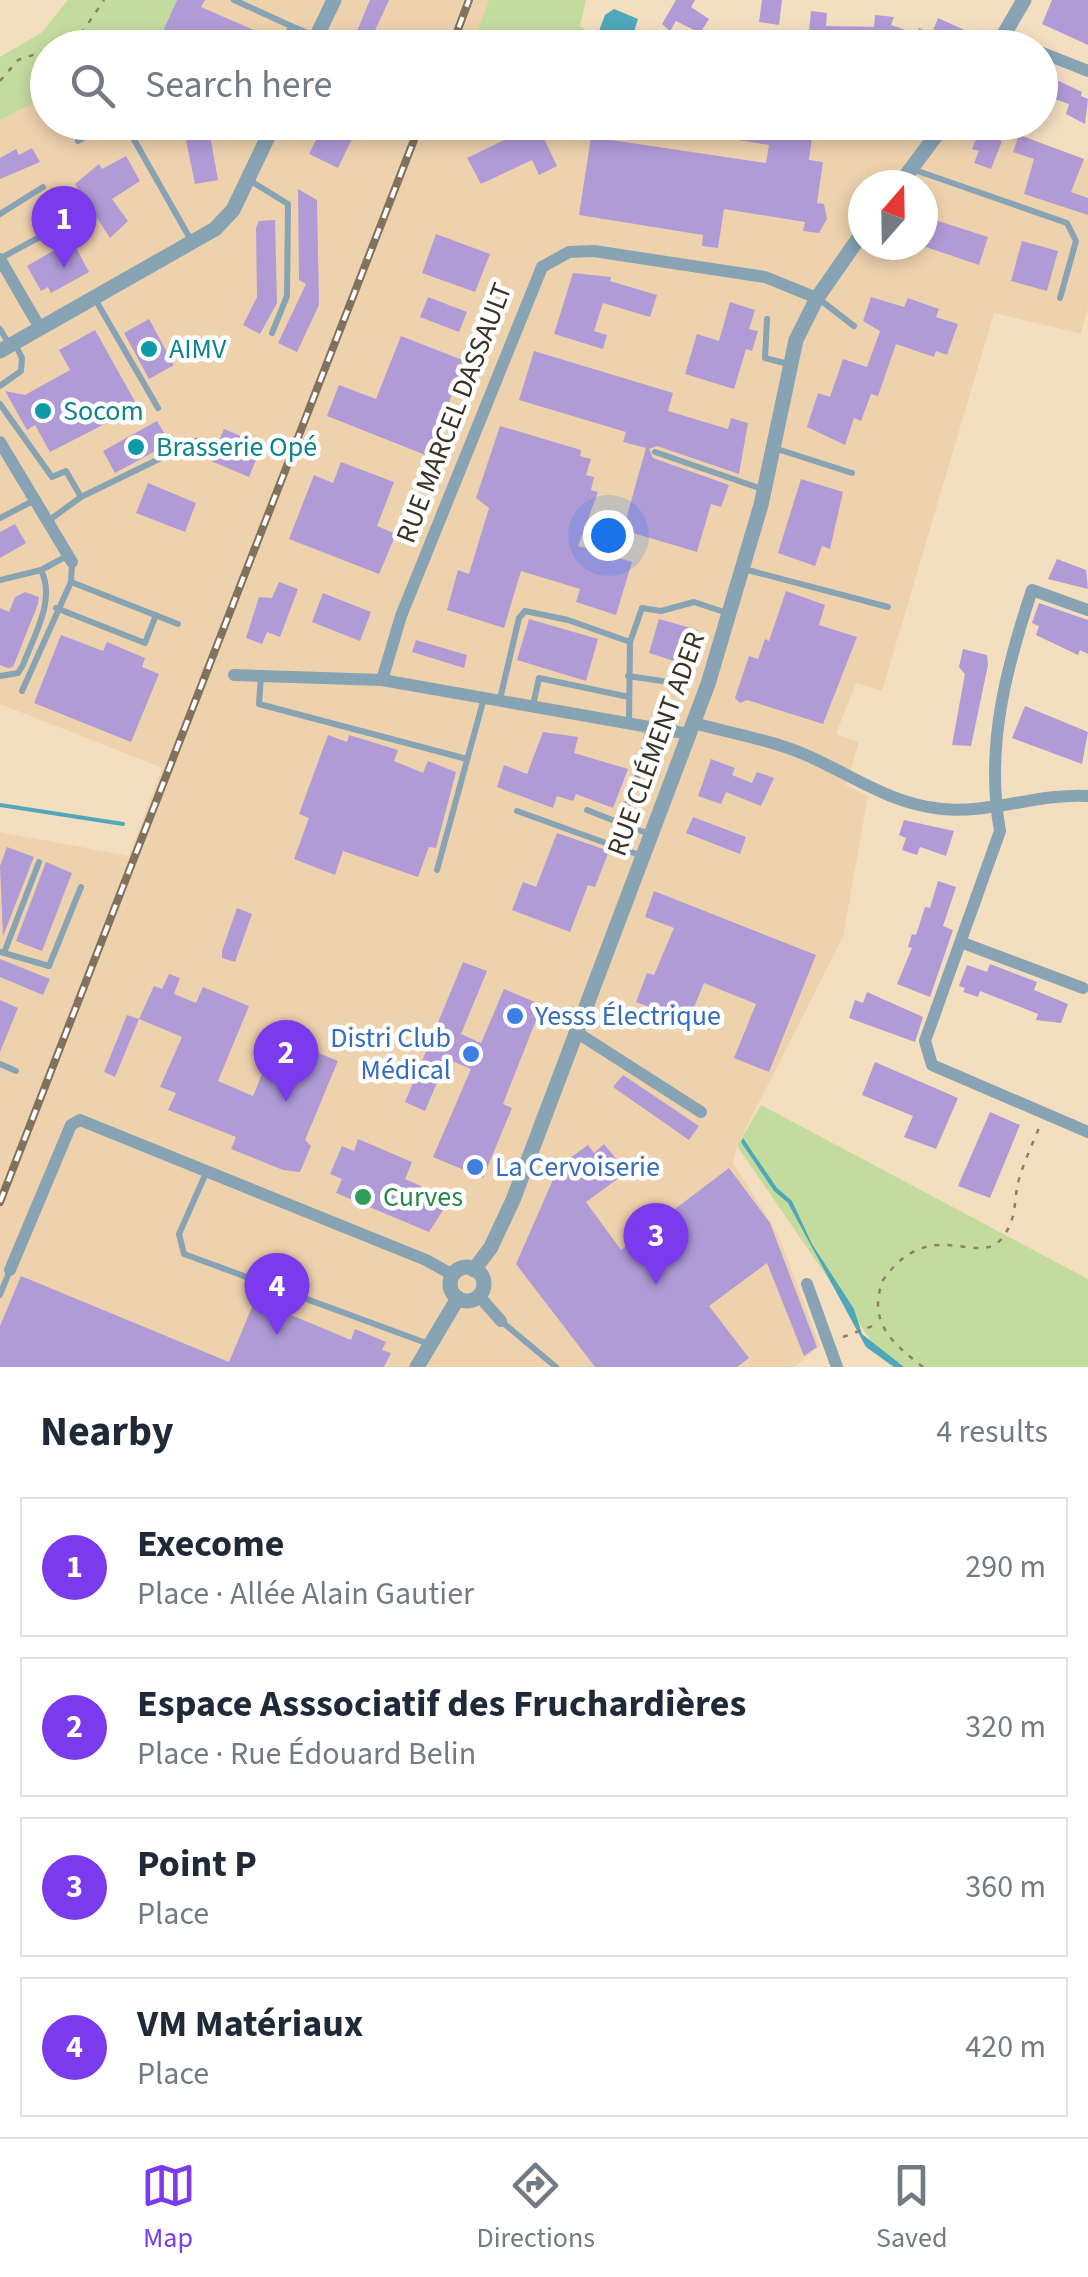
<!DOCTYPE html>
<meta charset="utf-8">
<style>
:root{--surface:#fff;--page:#f6f6f7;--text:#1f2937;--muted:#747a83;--line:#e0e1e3;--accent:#7c3aed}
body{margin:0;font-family:"Source Sans 3",sans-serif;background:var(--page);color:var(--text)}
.compass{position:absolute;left:848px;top:170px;width:90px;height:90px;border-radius:50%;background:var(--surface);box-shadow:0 5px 15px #0003;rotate:20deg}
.you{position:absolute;left:608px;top:535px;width:35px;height:35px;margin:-25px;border:8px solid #fff;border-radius:50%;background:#1a73e8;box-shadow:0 0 0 15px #1a73e833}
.badge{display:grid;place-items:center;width:65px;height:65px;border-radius:50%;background:var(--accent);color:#fff;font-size:32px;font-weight:700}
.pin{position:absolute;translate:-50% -82px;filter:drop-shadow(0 2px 5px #0008)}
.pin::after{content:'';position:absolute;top:52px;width:35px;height:30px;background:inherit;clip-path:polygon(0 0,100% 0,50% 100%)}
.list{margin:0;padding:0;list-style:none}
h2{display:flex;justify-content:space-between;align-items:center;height:130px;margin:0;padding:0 40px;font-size:42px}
h2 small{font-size:32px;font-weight:400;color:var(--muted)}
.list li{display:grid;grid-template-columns:65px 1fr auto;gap:30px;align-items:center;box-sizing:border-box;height:140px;margin:0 20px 20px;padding:0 20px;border:2px solid var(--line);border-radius:0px}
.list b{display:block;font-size:38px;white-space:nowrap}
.list p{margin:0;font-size:32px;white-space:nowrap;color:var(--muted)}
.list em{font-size:32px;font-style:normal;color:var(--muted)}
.icon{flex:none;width:55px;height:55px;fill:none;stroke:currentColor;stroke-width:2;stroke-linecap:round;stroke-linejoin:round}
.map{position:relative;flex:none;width:1088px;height:1367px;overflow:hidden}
.search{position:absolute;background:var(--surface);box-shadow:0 5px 15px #0003;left:30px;right:30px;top:30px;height:110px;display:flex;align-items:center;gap:25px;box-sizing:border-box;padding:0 35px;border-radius:55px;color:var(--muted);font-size:38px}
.sheet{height:770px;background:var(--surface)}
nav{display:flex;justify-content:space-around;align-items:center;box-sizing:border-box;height:140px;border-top:2px solid var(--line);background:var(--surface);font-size:28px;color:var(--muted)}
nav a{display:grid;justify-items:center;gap:5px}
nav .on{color:var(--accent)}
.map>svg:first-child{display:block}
</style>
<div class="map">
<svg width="1088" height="1367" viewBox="0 0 1088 1367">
<rect width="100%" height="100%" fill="#f4dec0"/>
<g fill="#eed2ae" fill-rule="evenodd">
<path d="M177 0H489L472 47 133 48 163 31Z"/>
<path d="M47 96 48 122H988L1088 161V308L1081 334 994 313 882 691 856 683 836 734 859 742 846 785 868 796 843 937 737 1146 733 1163 777 1232 820 1346 794 1367H0V832L129 856 162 768 0 704V120ZM863 185H923V245H863Z"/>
</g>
<g fill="#c3dc9e">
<path d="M68 0H177L163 31 133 47 48 48 47 96 0 120V57L41 33Z"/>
<path d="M489 0H586L580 26 586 30 582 47H472Z"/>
<path d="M761 1105 1088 1279V1367H902L876 1348 737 1146Z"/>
</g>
<g fill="#4fa7ba">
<path d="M614 9 638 19 629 47H593L605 15Z"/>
<path d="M743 1138 777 1188 792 1201 812 1244 854 1309 862 1334 904 1367H894L866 1347 788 1203 774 1191 741 1142Z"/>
</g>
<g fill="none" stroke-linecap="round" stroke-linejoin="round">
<path stroke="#4fa7ba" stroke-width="4" d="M0 805 123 824"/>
</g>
<g fill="#b19bd7">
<path d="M177 0H205L201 7 254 30 246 48H171L150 38 163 31Z"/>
<path d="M370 0H389L367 48H350Z"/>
<path d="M676 0H695L691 7 709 19 700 33 676 21 670 31 662 24Z"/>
<path d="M762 0H782L779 25 759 22Z"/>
<path d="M1052 0H1088V45L1042 24Z"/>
<path d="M811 11 827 13 826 26 874 27 875 15 894 17 891 25 917 34 919 28 932 33 938 18 969 32 964 48H897L898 42 870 40 808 41Z"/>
<path d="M1040 72 1082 92 1081 96 1088 99 1085 124 1066 114 1069 104 1049 97 1040 117Z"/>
<path d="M325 122H360L338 168 309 154Z"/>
<path d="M671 122 755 128 757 122 799 129 800 122H814L809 160 823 162 817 203 824 204 827 219 819 233 803 231 805 222 724 209 718 248 702 246 703 235 579 215 591 137 766 163 769 145 670 129Z"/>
<path d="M209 130 218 180 195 184 185 135Z"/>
<path d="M540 130 557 166 539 175 532 160 481 184 467 158 517 134 520 140Z"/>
<path d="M979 132 1002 141 991 169 974 163 979 151 972 149Z"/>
<path d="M1019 135 1084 159 1071 192 1088 198V215L1024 194 1034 159 1013 152Z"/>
<path d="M32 148 40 162 0 179V158L16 149 19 155Z"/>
<path d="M126 156 140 181 112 199 128 221 110 238 75 184 99 164 102 169Z"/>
<path d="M298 189 317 200 319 305 297 352 278 343 306 284 299 280Z"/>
<path d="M923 216 988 237 979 265 923 246Z"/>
<path d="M275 220 277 303 260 334 243 325 257 297 256 228 259 221Z"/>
<path d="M436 234 490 254 475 292 422 273Z"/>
<path d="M72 240 89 272 51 293 48 287 41 291 27 266Z"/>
<path d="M1022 241 1058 251 1047 291 1011 281Z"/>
<path d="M573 273 611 277 610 281 657 295 650 317 603 303 594 331 607 335 603 349 554 334Z"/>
<path d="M428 297 467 312 459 332 420 317Z"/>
<path d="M871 297 904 307 908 298 939 309 936 317 958 324 947 355 936 351 934 357 896 344 878 396 871 394 861 421 854 418 845 445 807 427 818 393 830 397 843 359 867 367 880 331 863 321Z"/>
<path d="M730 302 755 310 749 329 758 331 752 351 746 349 734 389 685 374 697 334 719 341Z"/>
<path d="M149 319 174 365 149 379 124 333Z"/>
<path d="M95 330 138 407 50 452 35 425 27 430 5 391 25 395 70 370 59 350Z"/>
<path d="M401 336 465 361 428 456 327 416 339 385 376 399Z"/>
<path d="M534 351 673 393 668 411 728 429 731 418 748 423 739 474 657 446 649 449 653 458 729 485 721 507 711 504 697 552 623 530 646 448 623 442 626 432 519 400Z"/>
<path d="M157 421 170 443 115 473 103 451Z"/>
<path d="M500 426 581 450 580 456 591 459 586 475 594 477 591 490 598 492 578 546 632 562 616 615 576 602 580 589 521 571 504 628 447 610 458 570 469 574 489 508 476 498Z"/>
<path d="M224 429 262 445 249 477 211 461Z"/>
<path d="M341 462 394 482 377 526 396 534 379 574 289 539 314 475 333 483Z"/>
<path d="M801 479 843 492 830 549 822 546 815 566 778 553Z"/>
<path d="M148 483 196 503 185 532 136 513Z"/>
<path d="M15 524 26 543 0 558V532Z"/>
<path d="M1057 559 1086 570 1088 589 1048 579Z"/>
<path d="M279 582 298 589 280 637 267 632 262 644 246 638 259 597 272 598Z"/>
<path d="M786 591 825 605 819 625 857 637 823 724 747 700 740 703 735 698 749 656 758 659 765 639 769 641Z"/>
<path d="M25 592 39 597 38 604 13 667 8 668 0 665V608L9 612 15 597Z"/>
<path d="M323 593 371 612 360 641 312 622Z"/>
<path d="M1039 603 1088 620V654L1080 650 1078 655 1036 635 1039 626 1032 623Z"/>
<path d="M529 619 598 639 586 681 517 660Z"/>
<path d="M659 619 698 630 687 665 649 653Z"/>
<path d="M61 635 103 651 107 642 145 658 142 667 159 674 131 742 34 703Z"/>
<path d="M416 640 467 655 464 668 412 652Z"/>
<path d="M963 649 987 655 988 665 971 746 952 745 965 674 959 667Z"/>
<path d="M1025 706 1088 732 1082 764 1012 738Z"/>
<path d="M543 732 578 737 574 753 628 769 613 808 576 794 573 801 557 796 553 808 497 787 504 765 527 774Z"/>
<path d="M328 735 347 742 349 735 398 750 394 761 423 773 428 761 456 772 436 848 429 847 418 877 343 851 335 875 294 859 309 818 299 814Z"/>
<path d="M711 759 735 768 732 775 752 783 757 772 774 778 761 806 726 792 721 804 698 796Z"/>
<path d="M693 817 746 837 740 854 686 833Z"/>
<path d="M904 820 954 831 946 856 920 847 917 855 902 850 906 838 899 835Z"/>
<path d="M557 833 609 851 595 887 588 885 570 932 512 910 523 882 536 887Z"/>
<path d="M7 847 34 857 3 936 0 866Z"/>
<path d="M46 862 72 873 42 951 16 941Z"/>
<path d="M938 881 956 887 943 926 953 930 930 997 897 984 912 948 908 947 912 934 916 935 925 907 930 908Z"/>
<path d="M654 891 816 955 769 1072 734 1058 756 1004 704 983 688 1022 636 1002 647 973 654 975 674 928 645 917Z"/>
<path d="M237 908 252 914 235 962 222 958V951Z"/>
<path d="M0 959 50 979 43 995 0 977Z"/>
<path d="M463 962 487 971 461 1034 481 1043 504 989 542 1005 503 1104 512 1108 483 1178 433 1157 471 1069 447 1059 425 1111 405 1102Z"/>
<path d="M990 964 1037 982 1034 990 1068 1004 1061 1023 1036 1020 1038 1014 980 991 978 997 963 992 965 988 959 986 967 965 987 972Z"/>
<path d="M169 974 180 978 174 994 196 1003 203 987 249 1006 218 1081 253 1096 278 1036 338 1061 305 1140 311 1146 300 1172 283 1170 231 1149 236 1137 168 1110 176 1093 160 1087 182 1037 139 1019 154 986 162 989Z"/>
<path d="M867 992 923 1017 915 1042 849 1018 855 1000 863 1003Z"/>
<path d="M0 1000 18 1008 0 1052Z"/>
<path d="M127 1015 139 1019 115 1077 104 1072Z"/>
<path d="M875 1062 958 1098 936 1149 904 1137 913 1116 862 1095Z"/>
<path d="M623 1075 699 1126 689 1140 613 1087Z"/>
<path d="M990 1112 1020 1125 990 1198 958 1186Z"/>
<path d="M358 1139 412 1162 405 1179 421 1186 419 1193 447 1204 429 1232 336 1193 342 1179 330 1174 342 1146 354 1151Z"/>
<path d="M604 1144 627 1172 586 1202 621 1250 729 1168 770 1223 817 1347 804 1356 767 1263 709 1306 749 1358 737 1367H595L516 1264 559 1166 588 1145 594 1153Z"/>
<path d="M21 1276 229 1362 255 1300 351 1340 355 1329 386 1342 382 1350 391 1353 384 1367H0V1326Z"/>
</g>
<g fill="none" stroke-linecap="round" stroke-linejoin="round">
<g stroke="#8e7f6b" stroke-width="2.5" stroke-dasharray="5 8" stroke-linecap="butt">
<path d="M60 48 79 37 104 0"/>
<path d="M0 81 18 60 48 50"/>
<path d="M843 1337 878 1324"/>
<path d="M923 1367C892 1343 867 1322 883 1280 931 1212 979 1270 1003 1237 1018 1216 1013 1201 1019 1179 1024 1162 1032 1145 1039 1128"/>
</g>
<g stroke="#87a3b4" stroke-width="6">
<path d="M234 0 291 26"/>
<path d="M282 48 291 26 315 36"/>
<path d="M124 122 192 242"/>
<path d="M187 123V122"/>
<path d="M78 141 112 122"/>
<path d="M912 169 1067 223 1076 241 1060 298"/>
<path d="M249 180 288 204 287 296 272 333"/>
<path d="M0 214 43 187"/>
<path d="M1 258 58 227"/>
<path d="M95 299 158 408"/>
<path d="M819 299 854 326"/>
<path d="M767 319 765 358 788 364"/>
<path d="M0 329 9 344"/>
<path d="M0 386 21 371 22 358 16 346"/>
<path d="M0 404 52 477 66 471 81 497"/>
<path d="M774 448 852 473"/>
<path d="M655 452 762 489"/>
<path d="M0 518 33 501"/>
<path d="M48 521 81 497 196 441"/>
<path d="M744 569 888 607"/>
<path d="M0 580 41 570 67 556"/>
<path d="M71 582 178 624"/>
<path d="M56 608 145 643 156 615"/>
<path d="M0 676 18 673 23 665C34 635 56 600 41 570"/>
<path d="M261 676 259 704 467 759"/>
<path d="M628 676 669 682"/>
<path d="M22 691 71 582 72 563"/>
<path d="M500 699 519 618 525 611 568 620 630 642"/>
<path d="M533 705 539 678 629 697"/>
<path d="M629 722 630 642 642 608 661 611 694 602 727 613"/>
<path d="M587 810 620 823"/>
<path d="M517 811 642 856"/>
<path d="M649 834 620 823 639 772 649 726"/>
<path d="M437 870 484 698"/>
<path d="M0 952 49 966 81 887"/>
<path d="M4 953 39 862"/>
<path d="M0 1064 16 1071"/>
<path d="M206 1173 179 1234 184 1254 429 1344"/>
<path d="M0 1295 10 1270"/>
<path d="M501 1321 556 1367"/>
</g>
<g stroke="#87a3b4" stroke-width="12">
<path d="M1003 37 1028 48"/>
<path d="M1040 52 1088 71"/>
<path d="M0 259 40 328"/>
<path d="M0 442 72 562"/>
<path d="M1088 610 1032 590C1006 668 985 748 1000 831L925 1041 932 1065 1088 1132"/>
<path d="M234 675 382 680 689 734"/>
<path d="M382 680 401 616 542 267 569 252 594 251 765 277 817 298"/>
<path d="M694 723C730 733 771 740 806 755 852 775 890 804 942 809 990 814 1039 793 1088 796"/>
<path d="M963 943 1083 988"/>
<path d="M576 1032 701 1112"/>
<path d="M10 1270 71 1125 80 1120 426 1260 453 1275"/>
<path d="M807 1284 837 1367"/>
<path d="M479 1296 501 1321"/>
</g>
<g stroke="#87a3b4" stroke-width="15">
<path d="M311 48 334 0"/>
<path d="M996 48 1024 0"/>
<path d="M899 185 946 122"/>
<path d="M0 351 215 229 233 210 275 122"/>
<circle cx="467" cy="1284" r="17"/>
<path d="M474 1270 491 1247 513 1200 708 684 761 505 796 340 817 298 863 232"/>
<path d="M417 1367 458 1298"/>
</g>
<defs>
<g id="rail">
<path d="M451 48 469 0"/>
<path d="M0 1202 421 122"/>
</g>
</defs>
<use href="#rail" stroke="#80725f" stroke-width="8"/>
<use href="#rail" stroke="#fff" stroke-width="4" stroke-dasharray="11" stroke-linecap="butt"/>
</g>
<g fill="#0f9aa8" stroke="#fff" stroke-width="4">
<circle cx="149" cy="349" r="10"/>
<circle cx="43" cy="411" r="10"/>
<circle cx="136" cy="447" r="10"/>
</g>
<g fill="#3f7fe0" stroke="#fff" stroke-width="4">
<circle cx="515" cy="1016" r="10"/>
<circle cx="471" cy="1054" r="10"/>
<circle cx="475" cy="1167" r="10"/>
</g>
<circle fill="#2e9e5b" stroke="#fff" stroke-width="4" cx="363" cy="1197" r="10"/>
<g text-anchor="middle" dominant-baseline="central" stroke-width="9" stroke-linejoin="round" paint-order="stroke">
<g font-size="28" fill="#0d838f" stroke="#fff" text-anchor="start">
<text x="169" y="349">AIMV</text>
<text x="63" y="411">Socom</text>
<text x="156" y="447">Brasserie Opé</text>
</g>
<g font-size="28" fill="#3a3125" stroke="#fff">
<text transform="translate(454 413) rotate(-69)">RUE MARCEL DASSAULT</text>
<text transform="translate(656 744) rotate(-70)">RUE CLÉMENT ADER</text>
</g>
<g font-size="28" fill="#366cbe" stroke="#fff" text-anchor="start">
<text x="535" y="1016">Yesss Électrique</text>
<text x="451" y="1038" text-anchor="end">Distri Club<tspan x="451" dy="32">Médical</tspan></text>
<text x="495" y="1167">La Cervoiserie</text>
</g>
<g font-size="28" fill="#27864d" stroke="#fff" text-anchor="start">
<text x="383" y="1197">Curves</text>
</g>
</g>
</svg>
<svg class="compass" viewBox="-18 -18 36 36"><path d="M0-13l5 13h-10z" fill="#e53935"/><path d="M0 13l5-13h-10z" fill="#747a83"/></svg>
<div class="you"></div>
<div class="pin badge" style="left:64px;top:268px">1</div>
<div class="pin badge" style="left:286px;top:1102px">2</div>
<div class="pin badge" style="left:656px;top:1285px">3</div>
<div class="pin badge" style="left:277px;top:1335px">4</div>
<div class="search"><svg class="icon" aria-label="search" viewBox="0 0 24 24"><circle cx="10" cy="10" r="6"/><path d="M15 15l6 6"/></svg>Search here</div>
</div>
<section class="sheet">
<h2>Nearby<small>4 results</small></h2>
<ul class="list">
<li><span class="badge">1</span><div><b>Execome</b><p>Place · Allée Alain Gautier</p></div><em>290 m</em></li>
<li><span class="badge">2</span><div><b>Espace Asssociatif des Fruchardières</b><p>Place · Rue Édouard Belin</p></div><em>320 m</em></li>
<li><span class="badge">3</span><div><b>Point P</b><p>Place</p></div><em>360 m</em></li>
<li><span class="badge">4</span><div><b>VM Matériaux</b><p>Place</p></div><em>420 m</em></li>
</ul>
</section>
<nav>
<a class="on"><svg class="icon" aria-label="map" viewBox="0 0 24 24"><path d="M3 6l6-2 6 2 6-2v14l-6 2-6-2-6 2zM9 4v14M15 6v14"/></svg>Map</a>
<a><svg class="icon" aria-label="directions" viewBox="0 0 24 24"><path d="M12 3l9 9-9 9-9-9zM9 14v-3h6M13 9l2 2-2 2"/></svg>Directions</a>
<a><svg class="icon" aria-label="saved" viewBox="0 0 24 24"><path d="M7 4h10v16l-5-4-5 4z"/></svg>Saved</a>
</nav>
